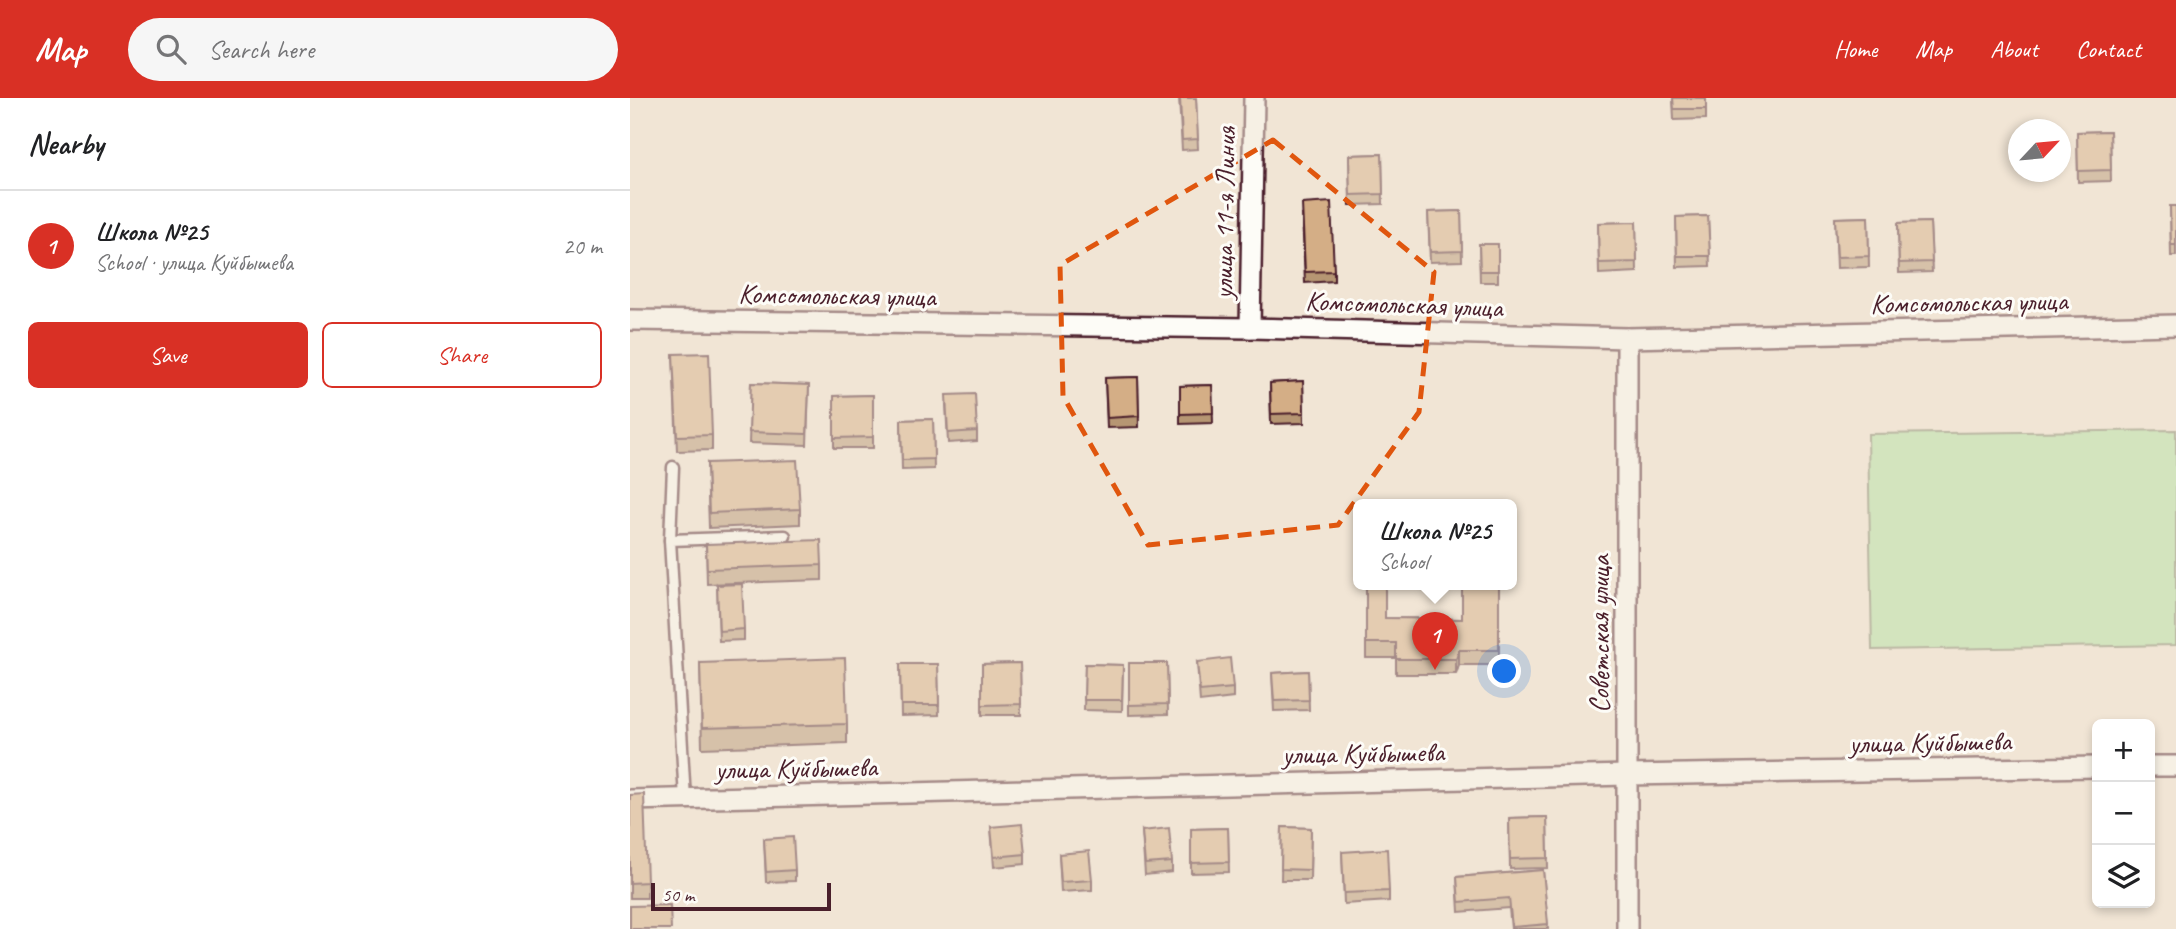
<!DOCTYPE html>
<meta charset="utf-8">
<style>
:root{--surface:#fff;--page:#f6f6f6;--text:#202124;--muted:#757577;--line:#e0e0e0;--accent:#d93025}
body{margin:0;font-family:Caveat,sans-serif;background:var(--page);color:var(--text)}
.controls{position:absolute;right:21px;bottom:21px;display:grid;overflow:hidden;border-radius:10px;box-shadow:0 4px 10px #0003}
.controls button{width:63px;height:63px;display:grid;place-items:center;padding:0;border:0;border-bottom:2px solid var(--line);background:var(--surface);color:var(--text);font:35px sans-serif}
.compass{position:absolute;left:1378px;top:21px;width:63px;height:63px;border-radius:50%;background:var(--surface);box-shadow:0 4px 10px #0003;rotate:64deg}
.scale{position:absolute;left:21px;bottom:18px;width:180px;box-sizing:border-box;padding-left:7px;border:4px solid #4a1f2b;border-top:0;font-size:19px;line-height:24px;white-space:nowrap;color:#4a1f2b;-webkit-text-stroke:5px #fdfcf7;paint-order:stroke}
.you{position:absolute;left:875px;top:574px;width:24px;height:24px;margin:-18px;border:5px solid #fff;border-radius:50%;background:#1a73e8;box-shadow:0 0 0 10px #1a73e833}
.badge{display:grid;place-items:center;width:46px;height:46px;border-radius:50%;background:var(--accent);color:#fff;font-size:23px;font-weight:700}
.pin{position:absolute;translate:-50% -58px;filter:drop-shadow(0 2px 4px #0008)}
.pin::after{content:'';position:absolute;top:37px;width:24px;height:21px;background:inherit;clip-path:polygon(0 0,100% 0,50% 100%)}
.popup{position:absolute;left:723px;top:401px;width:164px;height:91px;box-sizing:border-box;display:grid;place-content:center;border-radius:10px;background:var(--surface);filter:drop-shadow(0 2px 5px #0005);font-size:23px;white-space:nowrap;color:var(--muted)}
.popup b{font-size:26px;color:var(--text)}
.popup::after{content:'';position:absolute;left:50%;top:100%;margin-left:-14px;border:14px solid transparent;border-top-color:var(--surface)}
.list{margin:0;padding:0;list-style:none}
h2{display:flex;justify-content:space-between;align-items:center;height:91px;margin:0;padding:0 28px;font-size:30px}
h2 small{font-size:23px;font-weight:400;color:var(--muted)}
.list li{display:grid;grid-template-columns:46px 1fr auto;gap:21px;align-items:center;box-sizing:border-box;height:112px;padding:0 28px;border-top:2px solid var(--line)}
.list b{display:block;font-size:26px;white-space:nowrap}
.list p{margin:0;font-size:23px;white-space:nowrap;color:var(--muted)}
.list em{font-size:23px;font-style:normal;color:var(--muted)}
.actions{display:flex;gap:14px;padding:21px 28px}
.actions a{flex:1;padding:16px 0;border:2px solid var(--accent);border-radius:10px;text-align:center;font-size:24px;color:var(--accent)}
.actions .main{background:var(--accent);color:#fff}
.icon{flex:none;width:38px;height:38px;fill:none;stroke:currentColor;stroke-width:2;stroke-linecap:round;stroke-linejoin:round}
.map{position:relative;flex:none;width:1546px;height:831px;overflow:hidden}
header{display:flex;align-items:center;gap:42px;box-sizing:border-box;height:98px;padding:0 35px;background:var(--accent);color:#fff}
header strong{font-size:33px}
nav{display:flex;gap:38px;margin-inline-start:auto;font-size:24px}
.search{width:490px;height:63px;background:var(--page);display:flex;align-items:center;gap:18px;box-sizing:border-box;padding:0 24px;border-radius:38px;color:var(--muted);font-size:26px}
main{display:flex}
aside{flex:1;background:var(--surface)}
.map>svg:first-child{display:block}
</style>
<header>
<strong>Map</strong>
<div class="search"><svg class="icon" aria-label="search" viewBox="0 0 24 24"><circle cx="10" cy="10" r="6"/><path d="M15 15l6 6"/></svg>Search here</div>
<nav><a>Home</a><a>Map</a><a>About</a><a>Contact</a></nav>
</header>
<main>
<aside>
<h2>Nearby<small></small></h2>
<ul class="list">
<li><span class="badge">1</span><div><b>Школа №25</b><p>School · улица Куйбышева</p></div><em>20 m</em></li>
</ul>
<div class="actions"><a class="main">Save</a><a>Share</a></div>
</aside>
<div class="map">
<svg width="1546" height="831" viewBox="0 0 1546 831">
<rect width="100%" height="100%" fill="#f1e5d5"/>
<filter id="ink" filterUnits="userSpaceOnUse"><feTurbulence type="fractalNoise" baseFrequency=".0143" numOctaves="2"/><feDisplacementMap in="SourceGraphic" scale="14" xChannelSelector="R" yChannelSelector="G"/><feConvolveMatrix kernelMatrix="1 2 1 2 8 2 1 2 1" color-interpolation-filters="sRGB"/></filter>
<g filter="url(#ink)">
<path fill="#afe2a3" stroke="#7c8067" stroke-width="2" d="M1546 332V547L1242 552 1238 336Z"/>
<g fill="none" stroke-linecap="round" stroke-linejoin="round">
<defs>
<g id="lane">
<path d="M40 442 43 369"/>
<path d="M55 701 40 442 155 438"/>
</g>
<g id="street">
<path d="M0 222 620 230 997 240 1546 227"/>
<path d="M620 230 624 0"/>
<path d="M997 240V831"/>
<path d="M1520 668H1546"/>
<path d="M0 702 997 677 1467 669"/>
</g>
</defs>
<use href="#lane" stroke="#4a1f2b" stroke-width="15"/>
<use href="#street" stroke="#4a1f2b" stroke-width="24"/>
<use href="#lane" stroke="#fdfcf7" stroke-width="10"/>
<use href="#street" stroke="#fdfcf7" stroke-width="19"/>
</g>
<g fill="#b69673" stroke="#4a1f2b" stroke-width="2">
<path d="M549 0H566L568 51 552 52Z"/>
<path d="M1043 0H1076V21L1044 22Z"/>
<path d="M1480 33 1481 83 1448 84 1447 34Z"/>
<path d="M752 56 753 106 720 107 719 57Z"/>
<path d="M1540 108H1546V158H1541Z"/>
<path d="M831 113 832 163 800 164 798 114Z"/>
<path d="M672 116 704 173V183L675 185Z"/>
<path d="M1078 118 1080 168 1047 169 1046 119Z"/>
<path d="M1238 119 1239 169 1207 170 1205 120Z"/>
<path d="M1006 124 1007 174 969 176 968 125Z"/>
<path d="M1300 124 1302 174 1269 175 1268 125Z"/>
<path d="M849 146H868V184H850Z"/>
<path d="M43 256 82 337V352L47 353Z"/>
<path d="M508 279 509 329 477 330 475 280Z"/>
<path d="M673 283 674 325 641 326 640 285Z"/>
<path d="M121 285 179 287 177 347 119 345Z"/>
<path d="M582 287 583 325 550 326V288Z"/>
<path d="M243 297V350H204V298Z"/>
<path d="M316 307 347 333V343L318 345Z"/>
<path d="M303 321 304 371 272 372 271 322Z"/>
<path d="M77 365 170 411V426L79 430Z"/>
<path d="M76 446 192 467V482L77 486Z"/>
<path d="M736 486 755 520 832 521 869 486V567H829L826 576H766V560H736Z"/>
<path d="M87 487 114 531V542L89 543Z"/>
<path d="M567 564 603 590V600L570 604Z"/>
<path d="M70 565 217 626V645L72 650Z"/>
<path d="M390 565 391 617H352V566Z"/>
<path d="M499 565H537L538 616 499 617Z"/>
<path d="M270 566H308L309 617 271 618Z"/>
<path d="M455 566 493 567 492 613 454 612Z"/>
<path d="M678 573 679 612 644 613 642 575Z"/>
<path d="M0 697 17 784V800H0Z"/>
<path d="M917 719 918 770 880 771 879 720Z"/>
<path d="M361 729 395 756V766L364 769Z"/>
<path d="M652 729 681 730 680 782H651Z"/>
<path d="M598 730 599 774 561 775V731Z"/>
<path d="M512 733 542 764V774L515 777Z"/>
<path d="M134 741 165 772V783L136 784Z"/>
<path d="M712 754 759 793V803L714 806Z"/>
<path d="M429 756 462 782V792L431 794Z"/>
<path d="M913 772 918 831H881L879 810 829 814 827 779Z"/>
</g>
<path fill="#947a5e" stroke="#4a1f2b" stroke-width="2" d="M829 552V567L826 576V561Z"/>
<g fill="#d4ae86" stroke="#4a1f2b" stroke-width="2">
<path d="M550 0H566L568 41 552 42Z"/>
<path d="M1043 0H1076V11H1044Z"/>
<path d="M1480 33 1481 72 1448 73 1447 34Z"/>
<path d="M752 56 753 96 720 97 719 57Z"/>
<path d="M701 104 704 173 675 174 672 106Z"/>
<path d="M1540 108H1546V147H1541Z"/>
<path d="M831 113 832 153 800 154 798 114Z"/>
<path d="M1078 118 1080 158H1047L1046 119Z"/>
<path d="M1238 119 1239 158 1207 159 1205 120Z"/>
<path d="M1006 124 1007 164 969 165 968 125Z"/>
<path d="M1300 124 1302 164 1269 165 1268 125Z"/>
<path d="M849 146H868V173H850Z"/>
<path d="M79 255 82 337 47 338 43 256Z"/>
<path d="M508 279 509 318 477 320 475 280Z"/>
<path d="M673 283 674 315 641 316 640 285Z"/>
<path d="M121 285 179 287 177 336 119 334Z"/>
<path d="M582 287 583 315 550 316V288Z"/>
<path d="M345 296 347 333 318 335 316 297Z"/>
<path d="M243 297V339L204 340V298Z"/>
<path d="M303 321 304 361 272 362 271 322Z"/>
<path d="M167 362 170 411 79 415 77 365Z"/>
<path d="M191 442 192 467 77 471 76 446Z"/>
<path d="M112 486 114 531 89 533 87 487Z"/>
<path d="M736 486H755V520L832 521V486H869V552H829L826 561H766V545H736Z"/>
<path d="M215 560 217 626 72 630 70 565Z"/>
<path d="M600 560 603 590 570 593 567 564Z"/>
<path d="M390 565 391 606 352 607V566Z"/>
<path d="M499 565H537L538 606 499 607Z"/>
<path d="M270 566H308L309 607H271Z"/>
<path d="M455 566 493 567 492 602H454Z"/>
<path d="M678 573 679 602 644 603 642 575Z"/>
<path d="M14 696 17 784 0 785V697Z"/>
<path d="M917 719 918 760 880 761 879 720Z"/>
<path d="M392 726 395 756 364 759 361 729Z"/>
<path d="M652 729 681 730 680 772 651 771Z"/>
<path d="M539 730 542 764 515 766 512 733Z"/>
<path d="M598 730 599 764 561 765V731Z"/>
<path d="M163 739 165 772 136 774 134 741Z"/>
<path d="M757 751 759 793 714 795 712 754Z"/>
<path d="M459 753 462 782 431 784 429 756Z"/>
<path d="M913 772 918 826 882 829 879 800 829 804 827 779Z"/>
<path d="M40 807 41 831H0V808Z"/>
</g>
</g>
<path d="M0 0H1546V831H0ZM643 42 804 174 789 314 708 427 518 447 433 298 430 167Z" fill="#f1e5d5" fill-opacity=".55" fill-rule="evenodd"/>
<path fill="none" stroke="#e0560e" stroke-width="5" stroke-dasharray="14 9" stroke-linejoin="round" d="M643 42 804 174 789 314 708 427 518 447 433 298 430 167Z"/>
<g text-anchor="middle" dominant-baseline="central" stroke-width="6" stroke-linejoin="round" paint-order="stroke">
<g font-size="28" fill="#4a1f2b" stroke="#fdfcf7">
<text transform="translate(594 115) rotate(-89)">улица 11-я Линия</text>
<text transform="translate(207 197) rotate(1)">Комсомольская улица</text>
<text transform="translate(1339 204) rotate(-1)">Комсомольская улица</text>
<text transform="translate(774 206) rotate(2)">Комсомольская улица</text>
<text transform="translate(969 536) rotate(-90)">Советская улица</text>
<text transform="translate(1300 644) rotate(-1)">улица Куйбышева</text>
<text transform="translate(733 655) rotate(-1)">улица Куйбышева</text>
<text transform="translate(166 670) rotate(-1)">улица Куйбышева</text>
</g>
</g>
</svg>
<div class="controls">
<button>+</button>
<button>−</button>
<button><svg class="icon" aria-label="layers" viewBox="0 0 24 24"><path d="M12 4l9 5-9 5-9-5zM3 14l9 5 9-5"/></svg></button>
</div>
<svg class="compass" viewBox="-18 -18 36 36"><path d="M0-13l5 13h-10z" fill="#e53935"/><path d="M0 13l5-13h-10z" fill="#757577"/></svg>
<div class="scale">50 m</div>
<div class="you"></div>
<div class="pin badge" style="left:805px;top:572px">1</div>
<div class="popup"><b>Школа №25</b>School</div>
</div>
</main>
